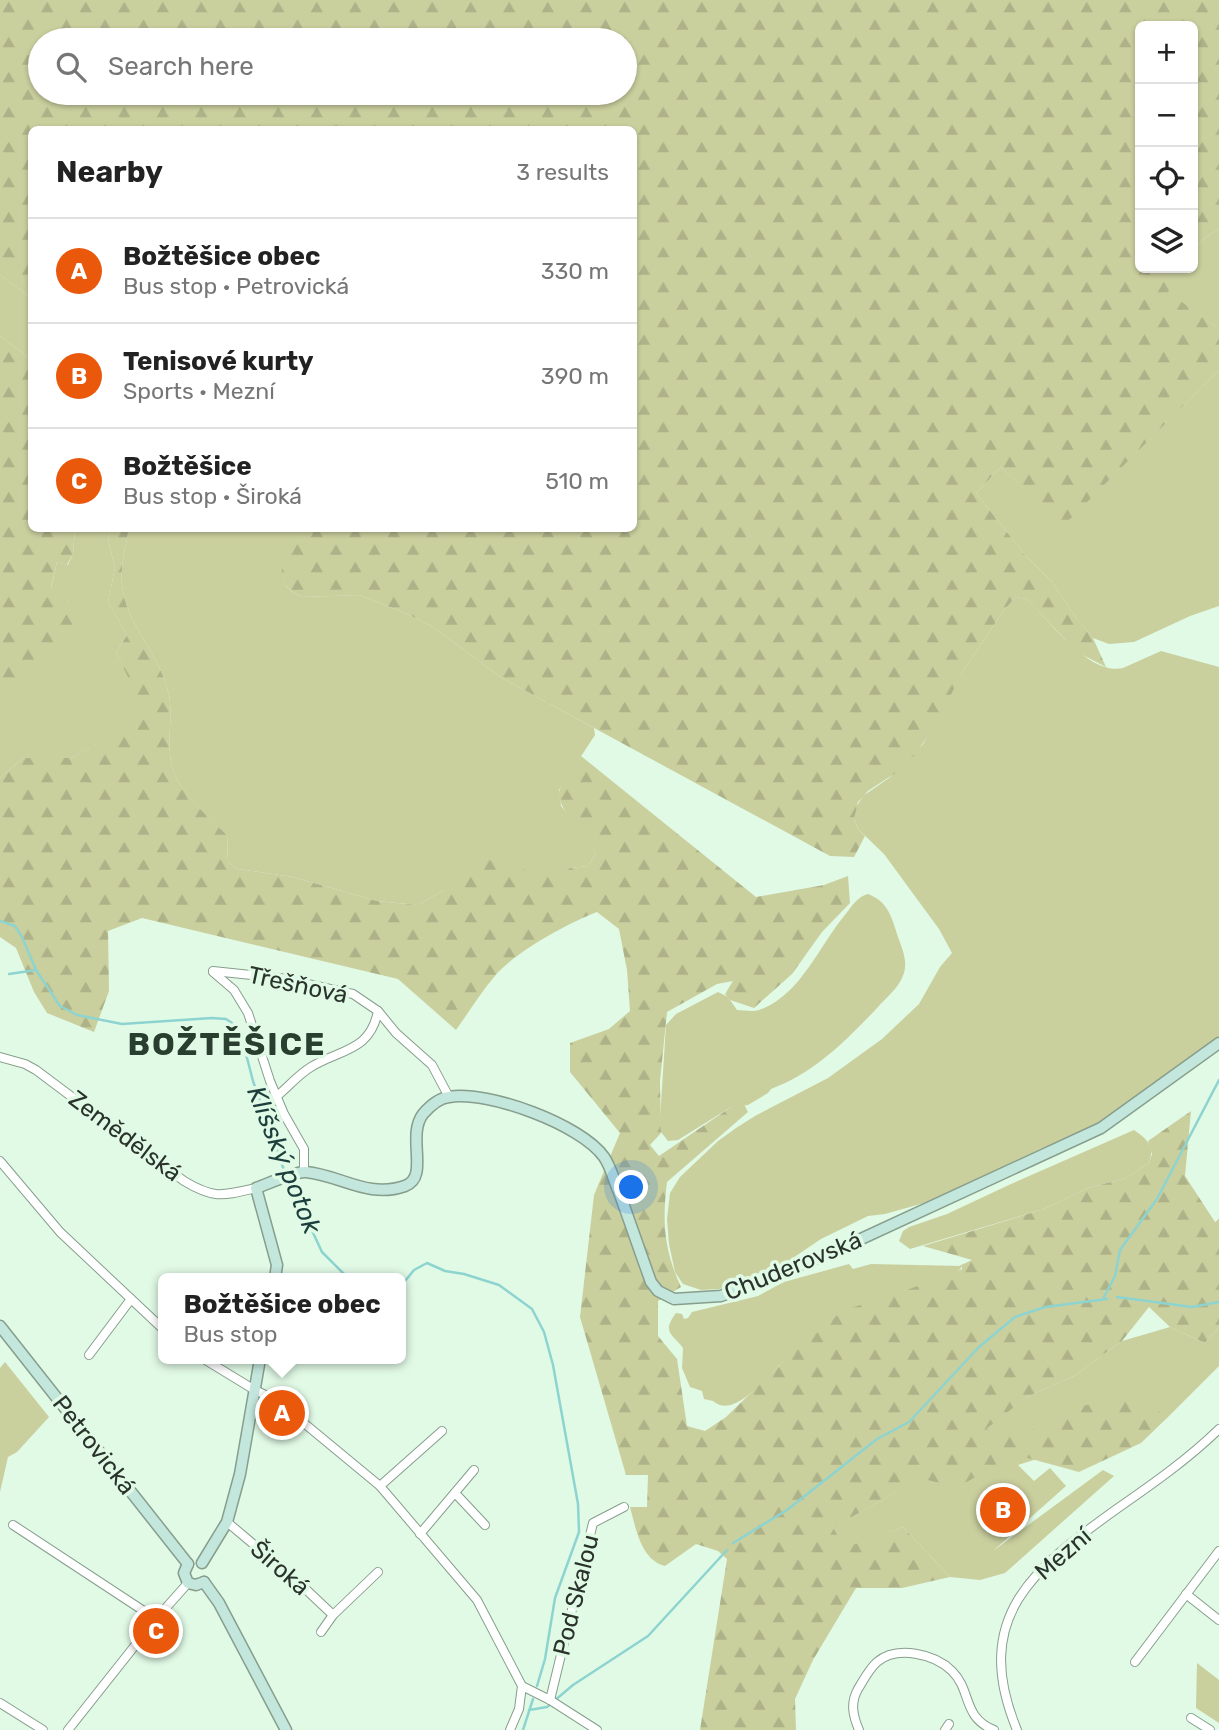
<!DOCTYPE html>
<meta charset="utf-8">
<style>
:root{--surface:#fff;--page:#f6f6f6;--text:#222;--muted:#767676;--line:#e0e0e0;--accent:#ea580c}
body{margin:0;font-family:Rubik,sans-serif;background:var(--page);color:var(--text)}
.controls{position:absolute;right:21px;top:21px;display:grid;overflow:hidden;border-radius:10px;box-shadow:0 2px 5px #0004}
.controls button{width:63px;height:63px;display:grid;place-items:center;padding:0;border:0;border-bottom:2px solid var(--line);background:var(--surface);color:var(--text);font:35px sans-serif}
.you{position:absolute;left:632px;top:1188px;width:24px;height:24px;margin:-18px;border:5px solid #fff;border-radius:50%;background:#1a73e8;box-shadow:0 0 0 10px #1a73e833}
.badge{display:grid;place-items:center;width:46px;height:46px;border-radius:50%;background:var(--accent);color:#fff;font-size:23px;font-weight:700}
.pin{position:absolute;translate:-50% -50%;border:4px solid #fff;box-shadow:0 2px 7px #0006}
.popup{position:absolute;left:158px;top:1273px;width:248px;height:91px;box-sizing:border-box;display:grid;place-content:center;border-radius:10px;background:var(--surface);filter:drop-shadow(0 2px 5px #0005);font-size:23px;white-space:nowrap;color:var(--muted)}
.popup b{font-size:26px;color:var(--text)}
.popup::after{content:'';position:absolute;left:50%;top:100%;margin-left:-14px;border:14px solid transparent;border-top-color:var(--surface)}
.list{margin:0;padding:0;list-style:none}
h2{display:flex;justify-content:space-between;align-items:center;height:91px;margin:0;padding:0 28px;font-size:30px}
h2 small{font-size:23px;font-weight:400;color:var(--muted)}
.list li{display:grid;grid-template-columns:46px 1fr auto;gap:21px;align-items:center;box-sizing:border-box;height:105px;padding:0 28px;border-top:2px solid var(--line)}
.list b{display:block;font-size:26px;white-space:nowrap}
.list p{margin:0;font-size:23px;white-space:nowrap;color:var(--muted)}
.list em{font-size:23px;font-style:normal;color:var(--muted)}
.icon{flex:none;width:38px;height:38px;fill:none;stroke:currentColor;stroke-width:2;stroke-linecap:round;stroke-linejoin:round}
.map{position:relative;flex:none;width:1219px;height:1730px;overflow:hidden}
.search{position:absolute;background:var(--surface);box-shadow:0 2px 5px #0004;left:28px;top:28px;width:609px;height:77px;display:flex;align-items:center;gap:18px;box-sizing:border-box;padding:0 24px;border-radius:38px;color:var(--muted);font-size:26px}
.panel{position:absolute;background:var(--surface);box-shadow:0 2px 5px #0004;left:28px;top:126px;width:609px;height:406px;border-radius:10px}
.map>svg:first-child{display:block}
</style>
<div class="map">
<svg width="1219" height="1730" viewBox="0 0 1219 1730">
<defs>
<pattern id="forest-firs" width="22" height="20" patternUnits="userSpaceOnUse" patternTransform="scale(1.75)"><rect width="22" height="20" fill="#cacf9e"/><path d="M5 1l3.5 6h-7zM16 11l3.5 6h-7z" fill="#aeb288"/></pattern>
</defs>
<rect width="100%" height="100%" fill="#e1fae6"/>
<g fill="#cacf9e">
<path d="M1219 229V329L1167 292 1180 268H1193V251L1203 239Z"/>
<path d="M0 275 31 298V359L0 336Z"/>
<path d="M1219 370V606L1190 616 1134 642 1109 644 1093 638 1077 619 1052 582 1026 556 976 493 1001 467 1063 525Z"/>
<path d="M75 529H111L108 539 115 568 108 602 127 635 116 653 141 701 125 729 71 758H23L0 778V678H4L69 602 51 588 57 562 68 565 73 554Z"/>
<path d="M129 529H306C292 550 263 581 302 597L359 595 405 613 433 627 502 678 594 728 595 735 559 790 561 806 592 844 596 853 588 866 570 868 555 879 528 872 444 890 418 905 377 901 293 877 238 869 228 862 227 835C211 821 187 798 177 779 163 754 174 722 169 695 161 656 130 629 123 592 119 571 125 549 129 529Z"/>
<path d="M1016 597 1027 599C1049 620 1089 676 1123 668L1161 651 1219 667V1037L1166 1075 1118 1114 1077 1135 1040 1149 1000 1170 924 1203 885 1214 868 1216 821 1239 781 1266 736 1285 720 1289 701 1290 683 1284 675 1272 669 1244 667 1219 670 1193 680 1177 718 1141 736 1128 755 1116 828 1078 882 1039 919 1004 940 967 952 953 939 929 884 854 858 829 854 819 855 809 863 796 889 778 923 744 963 671 1004 610Z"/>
<path d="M868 894C886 901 891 914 896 931 901 947 910 962 902 978 897 989 886 998 878 1007 847 1040 814 1073 771 1089L768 1093 748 1105 731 1107 678 1140 668 1141 661 1132 660 1119 666 1025 676 1014 718 992 728 997 737 1010C744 1010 752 1012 759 1010 800 996 819 946 845 915 851 907 858 896 868 894Z"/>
<path d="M1134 1130C1148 1140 1155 1146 1149 1163L1126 1178 1088 1188 1044 1209 910 1249 899 1241 903 1231 909 1227 947 1214 1011 1184Z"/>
<path d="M849 1264 853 1269 871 1264 962 1266C955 1281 919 1284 904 1291 872 1306 841 1328 810 1346 801 1352 790 1356 782 1363 767 1376 734 1420 713 1401L704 1399 702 1391 690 1387 682 1368 683 1348C673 1334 661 1333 676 1313L682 1314 684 1319 688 1318 692 1312 758 1296 784 1282Z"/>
<path d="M1170 1327 1205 1343 1219 1327V1366L1168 1417 1018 1465 1034 1481 1050 1468 1066 1486 993 1551 1103 1470 1114 1476 1005 1573 980 1580 950 1577 903 1527 844 1549 832 1527 885 1499 1027 1397 1074 1376 1122 1341Z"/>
<path d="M5 1362 49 1417 17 1452 8 1457 0 1492V1368Z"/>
<path d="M1197 1663 1219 1680V1723L1196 1708Z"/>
</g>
<g fill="url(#forest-firs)" fill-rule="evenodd">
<path d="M0 0H1219V229L1203 239 1193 251V26H1140V268H1180L1168 292 1219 329V370L1063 526 1001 467 976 493 1026 556 1052 582 1077 619 1093 638 1106 667 1077 652 1027 599 1016 597 1004 610 963 671 936 724 916 753 900 770 868 791 858 802 854 819 858 829 865 836 854 857 830 856 502 678 433 627 405 613 359 595 302 597C262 580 291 550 306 529L634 528V130H32L31 298 0 275ZM625 40V93H40V40Z"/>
<path d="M0 336 31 359 32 528 75 529 73 554 67 565 57 562 51 587 69 602 74 619C58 657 49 683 0 678Z"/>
<path d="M111 529H129C125 549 119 571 123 592 130 629 161 656 169 695 174 722 163 754 177 779 187 798 212 821 227 835L228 862 238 869 293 877 377 901 418 905 444 890 485 859 555 878 570 868 588 866 596 853C588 835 553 808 560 789 563 778 575 766 581 756L756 897 824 885 848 876 850 903 822 932 792 974 754 1008 730 1000 725 994 733 981 717 984 667 1012 660 1081 661 1133 650 1145 659 1156 731 1107 744 1104 748 1112 667 1182C662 1222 664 1250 681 1287L658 1301V1336L677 1359 687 1426 705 1431 726 1417 783 1362 842 1311 948 1276 962 1269V1266H959L972 1260 923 1246 1044 1209 1088 1188 1126 1178 1149 1163 1152 1154 1148 1141 1191 1111 1185 1176 1215 1222 1219 1219V1327L1205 1343 1170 1327 1149 1307 1122 1341 1074 1376 1027 1397 986 1429 1018 1438 1076 1407 1134 1397 1168 1417 1141 1443 1079 1472 1013 1454 957 1488 917 1477 885 1499 833 1527 844 1548 903 1527 950 1577 902 1588H856L813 1660 795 1699 796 1730H700L727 1559 718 1551 696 1544 665 1566C641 1560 636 1529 630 1507H647L648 1475H626L580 1317 594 1195 620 1133 570 1072V1043L609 1029 630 1011 627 970 619 929 597 912C568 923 515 952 495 976 481 992 469 1012 456 1030L398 979 142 918 108 931 109 991 94 1032 47 1013 34 992 16 948 0 937V778L23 758H71L124 729 140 701 116 653 127 635 108 602 115 568 108 539Z"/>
</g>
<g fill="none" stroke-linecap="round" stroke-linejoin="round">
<g stroke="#8dd4d0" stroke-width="2.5">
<path d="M0 921 15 926 22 937 36 970 60 1006 77 1015 122 1024 212 1018 226 1019 232 1023 246 1054 253 1081 285 1173"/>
<path d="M9 974 36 970"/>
<path d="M288 1179 322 1252 348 1278"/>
<path d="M401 1286 414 1270 427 1263 445 1271 464 1274 499 1285 532 1309 544 1332 553 1365 578 1504 579 1532 555 1598 545 1659 537 1686"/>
<path d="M1117 1297 1192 1307 1219 1302"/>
<path d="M1103 1299 1115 1276 1120 1250 1157 1199 1219 1080"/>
<path d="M733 1543 787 1510 877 1439 909 1422 979 1347 1015 1317 1045 1307 1107 1299"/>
<path d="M529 1710 547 1707 573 1685 648 1636 727 1550"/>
<path d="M523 1730 533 1699"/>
</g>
<defs>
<g id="street">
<path d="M213 971 280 978 353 994 378 1011C370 1052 340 1049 311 1067 299 1074 288 1087 277 1096"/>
<path d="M213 972 234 990 248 1013 270 1081 284 1114 304 1149V1171"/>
<path d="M378 1011 396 1033 432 1065 449 1097"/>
<path d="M0 1057 25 1064 36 1070 184 1181C214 1199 222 1196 256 1188"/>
<path d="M0 1161 60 1232 163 1329"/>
<path d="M89 1355 131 1299"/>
<path d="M204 1359 253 1389 276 1400 380 1486 477 1600 522 1686 519 1709 510 1730"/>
<path d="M380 1486 442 1431"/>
<path d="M455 1493 485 1525"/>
<path d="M227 1522 296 1580 333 1615"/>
<path d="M13 1525 156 1619"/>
<path d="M420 1534 474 1470"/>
<path d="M1186 1594 1219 1620"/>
<path d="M321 1632 333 1615 378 1572"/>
<path d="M1135 1662 1219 1551"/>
<path d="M522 1686 550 1700 597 1730"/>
<path d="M550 1700 593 1523 624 1507"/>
<path d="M0 1703 43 1730"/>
<path d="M1191 1718 1210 1730"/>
<path d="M68 1730 156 1619 188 1583"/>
<path d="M859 1730C853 1716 850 1703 858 1689 863 1681 869 1669 877 1662 897 1645 935 1654 952 1671 972 1691 962 1717 994 1730"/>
<path d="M945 1730 949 1724"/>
<path d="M1017 1730C970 1617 1034 1568 1118 1508 1154 1483 1188 1459 1219 1429"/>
</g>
<g id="secondary">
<path d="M275 1278 277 1265 256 1188C268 1184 295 1171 306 1172 340 1175 368 1199 405 1186 430 1177 406 1136 423 1114 430 1106 439 1098 449 1097 488 1090 582 1125 604 1157 611 1167 614 1181 619 1192 630 1222 640 1252 651 1282L658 1291 674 1299 721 1296 835 1251 1101 1128 1219 1043"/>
<path d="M0 1326 188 1564"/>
<path d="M202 1563 227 1522 240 1474 260 1359"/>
<path d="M188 1564 184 1573 188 1583 196 1585 204 1582"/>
<path d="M204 1582 219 1603 286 1730"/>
</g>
</defs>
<use href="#street" stroke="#879e8c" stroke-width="10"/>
<use href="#secondary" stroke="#879e8c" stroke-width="13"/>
<use href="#street" stroke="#fff" stroke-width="8"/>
<use href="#secondary" stroke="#c3e7dd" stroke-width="10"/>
</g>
<g text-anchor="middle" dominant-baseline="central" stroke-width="7" stroke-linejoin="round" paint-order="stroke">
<g font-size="24" fill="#29322b" stroke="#e1fae6">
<text transform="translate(298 985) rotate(12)">Třešňová</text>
<text transform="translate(125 1136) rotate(37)">Zemědělská</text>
<text transform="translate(793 1266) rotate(-22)">Chuderovská</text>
<text transform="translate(94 1445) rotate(52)">Petrovická</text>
<text transform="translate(1063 1554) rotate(-41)">Mezní</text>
<text transform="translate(280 1568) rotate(41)">Široká</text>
<text transform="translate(576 1595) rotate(-76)">Pod Skalou</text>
</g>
<g font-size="26" font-style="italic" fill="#1c3f3d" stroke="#e1fae6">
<text transform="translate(284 1160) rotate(68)">Klíšský potok</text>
</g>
<g font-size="32" font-weight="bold" letter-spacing="2" fill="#293e2e" stroke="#e1fae6">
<text x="227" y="1044">BOŽTĚŠICE</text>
</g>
</g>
</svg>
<div class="controls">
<button>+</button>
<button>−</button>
<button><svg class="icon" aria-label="locate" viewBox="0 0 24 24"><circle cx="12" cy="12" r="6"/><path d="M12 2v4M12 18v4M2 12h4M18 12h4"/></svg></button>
<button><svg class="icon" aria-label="layers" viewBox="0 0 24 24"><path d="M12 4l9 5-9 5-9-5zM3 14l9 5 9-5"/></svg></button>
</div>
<div class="you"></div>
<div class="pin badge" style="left:282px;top:1413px">A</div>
<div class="popup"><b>Božtěšice obec</b>Bus stop</div>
<div class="pin badge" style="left:1003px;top:1510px">B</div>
<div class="pin badge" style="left:156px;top:1631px">C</div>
<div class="search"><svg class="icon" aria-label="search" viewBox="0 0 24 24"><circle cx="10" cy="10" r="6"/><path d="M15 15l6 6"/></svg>Search here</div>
<section class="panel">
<h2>Nearby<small>3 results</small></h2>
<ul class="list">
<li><span class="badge">A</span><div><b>Božtěšice obec</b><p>Bus stop · Petrovická</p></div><em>330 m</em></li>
<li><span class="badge">B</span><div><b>Tenisové kurty</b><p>Sports · Mezní</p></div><em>390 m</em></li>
<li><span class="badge">C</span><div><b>Božtěšice</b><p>Bus stop · Široká</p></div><em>510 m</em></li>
</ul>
</section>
</div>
